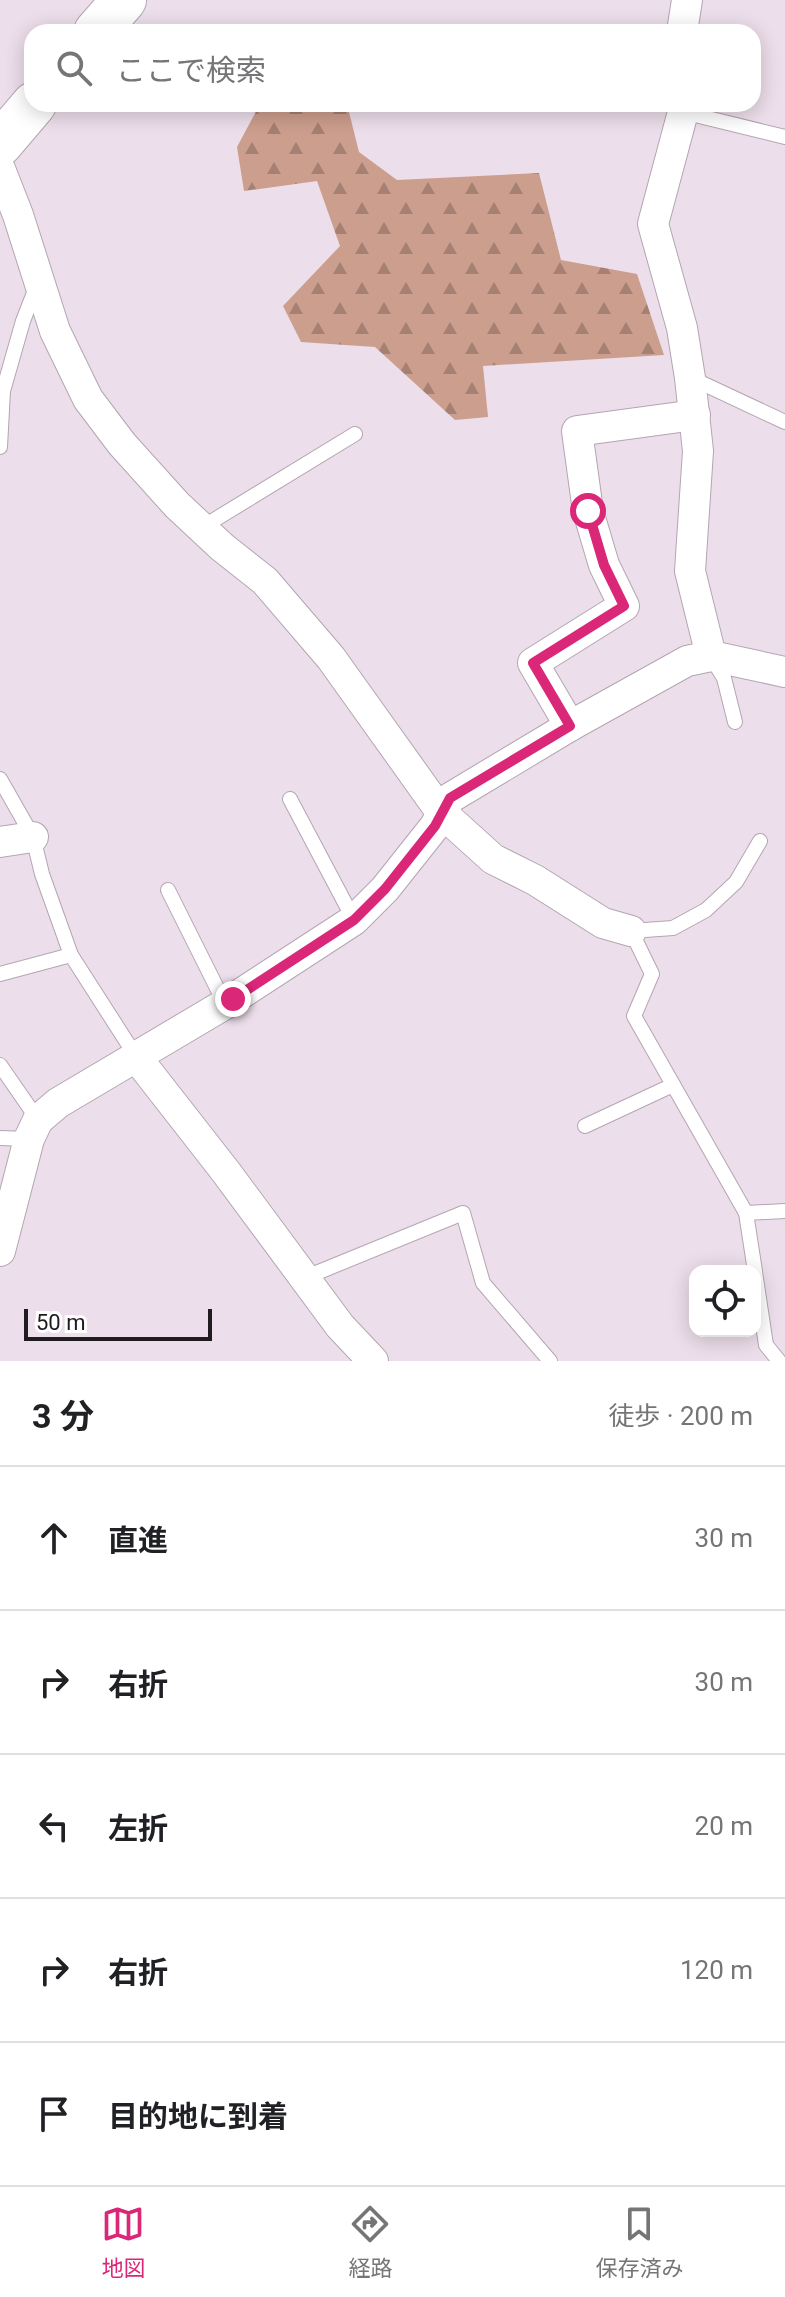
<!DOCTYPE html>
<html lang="ja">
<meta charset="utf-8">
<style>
:root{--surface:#fff;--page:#f2f2f2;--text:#202124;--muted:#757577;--line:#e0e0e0;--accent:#db2777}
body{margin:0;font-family:Roboto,"Noto Sans JP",sans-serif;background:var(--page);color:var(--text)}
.controls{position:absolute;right:24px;bottom:24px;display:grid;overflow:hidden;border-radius:16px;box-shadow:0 4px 20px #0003}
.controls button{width:72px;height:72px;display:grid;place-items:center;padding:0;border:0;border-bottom:2px solid var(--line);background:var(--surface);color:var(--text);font:40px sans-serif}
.scale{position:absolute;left:24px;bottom:20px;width:188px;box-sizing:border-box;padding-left:8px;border:4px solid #201b1f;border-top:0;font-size:22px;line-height:28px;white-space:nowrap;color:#201b1f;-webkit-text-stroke:6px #fff;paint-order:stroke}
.stop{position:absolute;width:24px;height:24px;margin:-18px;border:6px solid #db2777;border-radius:50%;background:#fff}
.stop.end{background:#db2777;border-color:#fff;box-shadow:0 2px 8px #0008}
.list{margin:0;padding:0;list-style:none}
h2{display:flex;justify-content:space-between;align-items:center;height:104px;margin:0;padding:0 32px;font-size:34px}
h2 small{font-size:26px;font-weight:400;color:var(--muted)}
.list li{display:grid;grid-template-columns:52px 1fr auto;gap:24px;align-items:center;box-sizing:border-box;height:144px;padding:0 32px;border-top:2px solid var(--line)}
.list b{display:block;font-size:30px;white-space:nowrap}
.list em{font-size:26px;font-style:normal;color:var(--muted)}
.icon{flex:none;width:44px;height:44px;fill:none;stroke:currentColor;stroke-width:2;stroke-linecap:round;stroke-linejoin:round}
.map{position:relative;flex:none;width:785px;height:1361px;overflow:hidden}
.search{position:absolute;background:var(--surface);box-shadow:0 4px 20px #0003;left:24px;right:24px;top:24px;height:88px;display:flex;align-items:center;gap:20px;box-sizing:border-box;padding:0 28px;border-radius:24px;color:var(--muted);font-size:30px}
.sheet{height:824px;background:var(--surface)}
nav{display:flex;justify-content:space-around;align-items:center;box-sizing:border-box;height:112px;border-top:2px solid var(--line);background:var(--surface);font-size:22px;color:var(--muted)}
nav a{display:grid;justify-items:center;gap:4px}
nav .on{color:var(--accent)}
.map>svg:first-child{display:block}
</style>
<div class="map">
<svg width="785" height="1361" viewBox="0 0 785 1361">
<defs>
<pattern id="forest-firs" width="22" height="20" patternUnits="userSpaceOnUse" patternTransform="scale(2)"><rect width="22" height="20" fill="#cc9e8d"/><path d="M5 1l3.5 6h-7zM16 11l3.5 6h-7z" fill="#a58073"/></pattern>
</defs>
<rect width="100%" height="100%" fill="#ecdeea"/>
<path fill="url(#forest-firs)" d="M260 104H347L359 152 397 180 539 173 561 260 637 274 664 355 483 366 488 417 455 420 375 347 301 342 283 306 340 246 317 181 244 191 237 147Z"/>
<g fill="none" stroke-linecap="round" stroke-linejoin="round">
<defs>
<g id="service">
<path d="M683 112 785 137"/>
<path d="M691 378 785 422"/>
<path d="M0 447 3 391 23 321 37 285"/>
<path d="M201 528 355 434"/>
<path d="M713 660 724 678 735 722"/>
<path d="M0 779 33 837 42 874 71 955 137 1058"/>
<path d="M290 799 354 920"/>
<path d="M168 890 225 1004"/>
<path d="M0 974 71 955"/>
<path d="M0 1065 38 1120"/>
<path d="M585 1126 673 1085"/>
<path d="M0 1138 29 1139"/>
<path d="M746 1213 785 1211"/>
<path d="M755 1271 746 1213 634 1016 652 974 631 931 673 928 706 910 736 882 760 841"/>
<path d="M755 1272 766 1345 779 1361"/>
<path d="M304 1278 463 1213 483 1283 550 1361"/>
</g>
<g id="minor">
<path d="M682 32 687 0"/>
<path d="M682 104 683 112 653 224 682 328 690 378 698 451 690 571 711 656"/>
<path d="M0 169 18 215 55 331 88 399 122 444 177 505 222 547 265 581 331 658 441 812 493 859 535 880 603 923 631 931"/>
<path d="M570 726 533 663 624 606 604 565 588 511 577 431 695 415"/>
<path d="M0 842 33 837"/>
<path d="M137 1058 226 1172 340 1326 373 1361"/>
<path d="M0 1251 29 1139 38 1120 58 1103 225 1004 354 920 385 889 435 826 450 798 570 726 687 661 711 656 785 672"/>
</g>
<g id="primary">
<path d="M96 32 124 0"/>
<path d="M0 144 34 104"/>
</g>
</defs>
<use href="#service" stroke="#b3a6b1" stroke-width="16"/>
<use href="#minor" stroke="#b3a6b1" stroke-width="32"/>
<use href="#primary" stroke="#b3a6b1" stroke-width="46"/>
<use href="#service" stroke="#fff" stroke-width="14"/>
<use href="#minor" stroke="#fff" stroke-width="30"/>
<use href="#primary" stroke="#fff" stroke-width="44"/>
</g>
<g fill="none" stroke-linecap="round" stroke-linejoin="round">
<path stroke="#db2777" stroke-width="10" d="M233 999 354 920 385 889 435 826 450 798 570 726 533 663 624 606 604 565 588 511"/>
</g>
</svg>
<div class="controls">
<button><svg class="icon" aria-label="locate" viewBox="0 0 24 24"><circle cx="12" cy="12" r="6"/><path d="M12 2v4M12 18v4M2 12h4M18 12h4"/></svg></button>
</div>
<div class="scale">50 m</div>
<div class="stop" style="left:588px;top:511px"></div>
<div class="stop end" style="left:233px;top:999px"></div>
<div class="search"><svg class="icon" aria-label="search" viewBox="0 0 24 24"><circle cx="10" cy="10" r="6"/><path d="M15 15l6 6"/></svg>ここで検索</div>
</div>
<section class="sheet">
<h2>3 分<small>徒歩 · 200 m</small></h2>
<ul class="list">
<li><svg class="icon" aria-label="ahead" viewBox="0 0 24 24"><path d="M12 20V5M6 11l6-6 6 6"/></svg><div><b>直進</b></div><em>30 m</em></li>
<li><svg class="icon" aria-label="right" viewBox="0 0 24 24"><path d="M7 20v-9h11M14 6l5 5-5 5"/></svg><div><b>右折</b></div><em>30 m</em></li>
<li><svg class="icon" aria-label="left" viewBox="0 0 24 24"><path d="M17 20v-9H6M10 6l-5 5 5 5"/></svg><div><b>左折</b></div><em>20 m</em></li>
<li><svg class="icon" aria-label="right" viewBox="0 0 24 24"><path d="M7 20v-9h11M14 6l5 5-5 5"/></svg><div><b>右折</b></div><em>120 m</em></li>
<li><svg class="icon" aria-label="arrive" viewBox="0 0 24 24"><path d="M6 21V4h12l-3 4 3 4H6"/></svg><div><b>目的地に到着</b></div></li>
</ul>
</section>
<nav>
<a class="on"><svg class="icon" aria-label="map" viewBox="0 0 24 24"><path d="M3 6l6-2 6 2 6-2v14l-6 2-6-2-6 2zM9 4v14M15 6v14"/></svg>地図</a>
<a><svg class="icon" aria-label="directions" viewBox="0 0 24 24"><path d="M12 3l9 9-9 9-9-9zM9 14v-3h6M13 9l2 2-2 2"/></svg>経路</a>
<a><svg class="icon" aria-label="saved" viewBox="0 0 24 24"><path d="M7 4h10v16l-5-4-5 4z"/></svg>保存済み</a>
</nav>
